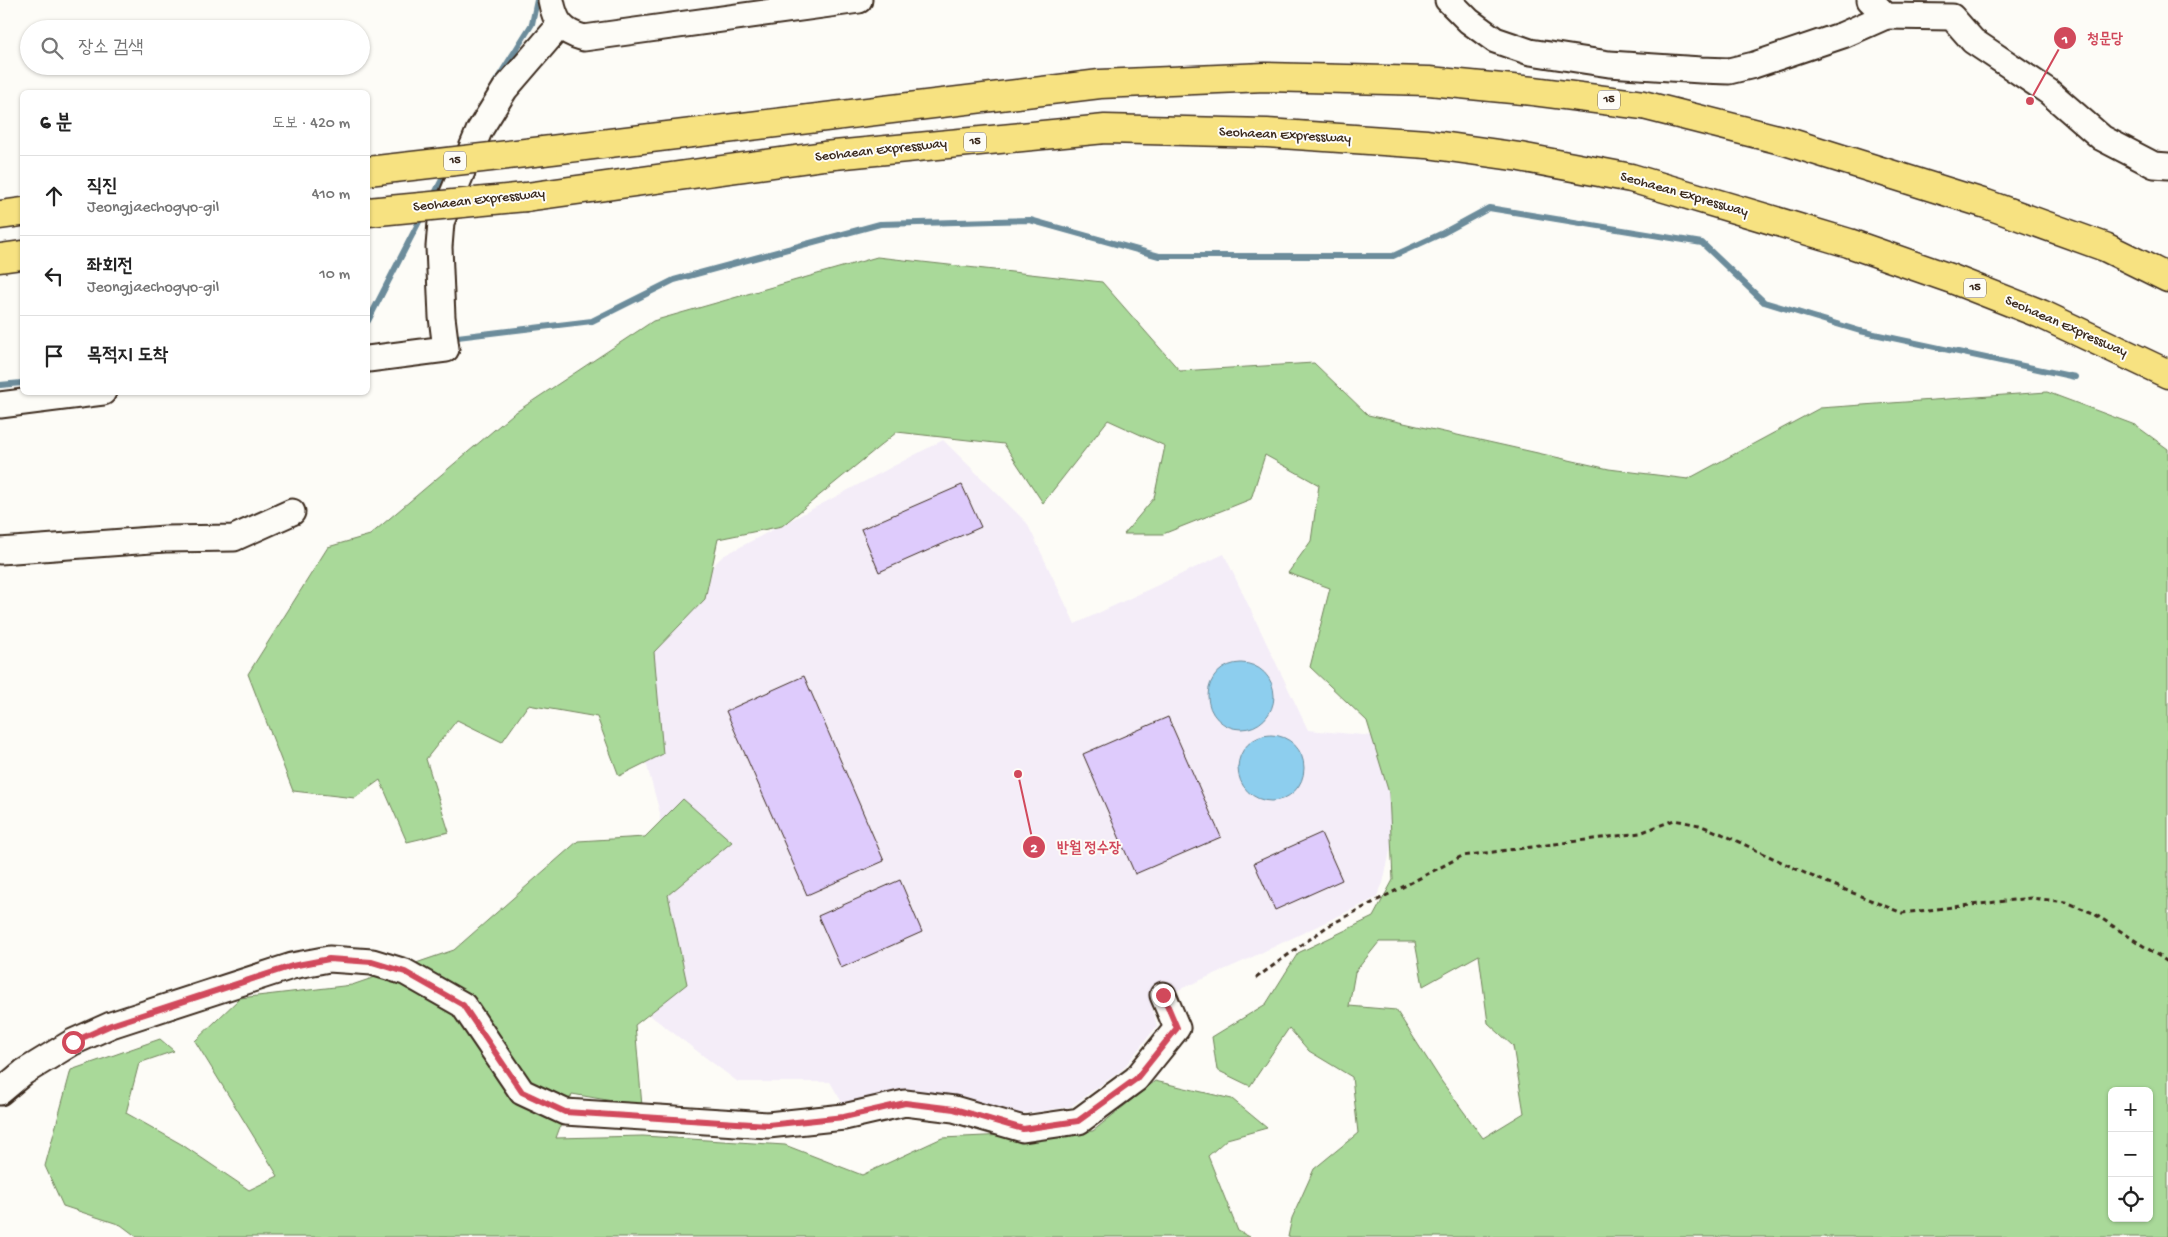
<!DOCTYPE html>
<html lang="ko">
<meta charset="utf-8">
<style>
:root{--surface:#fff;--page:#f2f2f2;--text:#222;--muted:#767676;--line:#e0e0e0}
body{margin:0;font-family:"Gochi Hand","Poor Story",sans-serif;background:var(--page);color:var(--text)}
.controls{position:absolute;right:15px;bottom:15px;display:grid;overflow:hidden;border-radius:8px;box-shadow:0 1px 4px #0004}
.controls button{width:45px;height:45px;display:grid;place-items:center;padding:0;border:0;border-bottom:1px solid var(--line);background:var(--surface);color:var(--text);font:25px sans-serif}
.stop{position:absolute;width:15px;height:15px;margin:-11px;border:4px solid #d1495b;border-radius:50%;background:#fff}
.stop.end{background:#d1495b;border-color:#fff;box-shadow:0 1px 5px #0008}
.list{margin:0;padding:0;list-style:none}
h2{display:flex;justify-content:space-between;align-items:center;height:65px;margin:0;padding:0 20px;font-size:21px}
h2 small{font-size:16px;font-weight:400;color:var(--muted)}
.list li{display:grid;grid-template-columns:32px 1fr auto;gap:15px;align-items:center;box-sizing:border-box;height:80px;padding:0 20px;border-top:1px solid var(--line)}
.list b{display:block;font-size:19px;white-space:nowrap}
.list p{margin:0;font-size:16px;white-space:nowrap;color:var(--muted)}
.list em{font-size:16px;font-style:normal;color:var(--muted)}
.icon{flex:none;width:28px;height:28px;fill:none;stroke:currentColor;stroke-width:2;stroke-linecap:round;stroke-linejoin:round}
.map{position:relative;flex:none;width:2168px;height:1237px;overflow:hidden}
.search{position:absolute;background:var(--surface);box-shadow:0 1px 4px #0004;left:20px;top:20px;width:350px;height:55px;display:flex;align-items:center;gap:12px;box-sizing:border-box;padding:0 18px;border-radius:28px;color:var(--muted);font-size:19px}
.panel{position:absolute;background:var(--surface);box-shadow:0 1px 4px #0004;left:20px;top:90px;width:350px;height:305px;border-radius:8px}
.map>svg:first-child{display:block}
</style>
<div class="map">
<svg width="2168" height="1237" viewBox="0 0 2168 1237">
<rect width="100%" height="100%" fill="#fdfcf7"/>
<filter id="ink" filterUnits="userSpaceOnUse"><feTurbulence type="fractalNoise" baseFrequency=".02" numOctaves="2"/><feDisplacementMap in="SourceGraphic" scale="10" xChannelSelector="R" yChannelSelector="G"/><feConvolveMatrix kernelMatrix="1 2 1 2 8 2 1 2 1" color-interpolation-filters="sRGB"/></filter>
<g filter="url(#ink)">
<path fill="#f4edf8" d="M943 440 1027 523 1075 624 1224 554 1308 730 1374 736 1399 811 1383 883 1376 898 1244 961 1151 1002 1157 1026 1122 1070 1070 1107 1013 1115 917 1092 843 1104 830 1082H738L631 1001 659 866 660 813 639 737 656 622 723 556Z"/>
<g fill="#a9d999" stroke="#72825c" fill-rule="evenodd">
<path d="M877 257 1102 282 1180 371 1314 363 1368 415 1609 469 1688 479 1820 408 2047 392 2135 425 2168 449V1237H1288L1292 1218 1314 1169 1358 1133 1352 1077 1309 1051 1289 1028 1250 1086 1217 1070 1212 1037 1266 1004 1298 953 1373 917 1393 880 1389 793 1367 721 1310 667 1330 588 1288 573 1311 541 1319 485 1265 455 1251 499 1163 534H1124L1154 498 1165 446 1108 420 1043 503 1004 444 897 432 782 526 718 539 705 599 654 652 663 754 619 776 597 717 528 705 502 742 457 720 426 759 449 832 407 842 380 780 355 798 293 791 248 674 328 547 370 535 513 414 653 321ZM1379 942H1415L1423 986 1479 955 1488 1023 1513 1046 1524 1113 1483 1138 1442 1082 1396 1010 1349 1006 1355 972ZM2112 1091H2149V1218H2112Z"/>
<path d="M683 799 732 842 668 895 687 984 635 1025 642 1106 572 1094 556 1138 643 1136 785 1145 862 1175 942 1138 1093 1131 1155 1081 1232 1099 1267 1128 1227 1139 1208 1156 1238 1231 1250 1237H137L121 1225 63 1206 45 1166 71 1070 160 1039 174 1051 139 1063 126 1113 181 1144 249 1190 278 1176 195 1041 240 998 352 985 454 950 578 841 645 837Z"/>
</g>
<g fill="#8dceee" stroke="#6c8c9b">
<circle cx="1241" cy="696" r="33"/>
<circle cx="1271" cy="768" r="33"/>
</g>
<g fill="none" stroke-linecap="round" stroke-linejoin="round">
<g stroke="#6c8c9b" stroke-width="6">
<path d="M495 83 532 24 537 0"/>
<path d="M432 199 447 170"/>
<path d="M368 321 423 214"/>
<path d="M449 338 592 321 674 280 880 224 1030 220 1159 256H1393L1443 233 1489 208 1702 243 1764 302 1860 331 2075 377"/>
<path d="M0 385 22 383"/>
</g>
</g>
<g fill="#decbfc" stroke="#3b2a1e">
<path d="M962 485 981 527 879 572 861 529Z"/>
<path d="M804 676 884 861 807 895 726 711Z"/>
<path d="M1168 717 1221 837 1135 874 1083 754Z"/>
<path d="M1321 833 1342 880 1275 910 1254 863Z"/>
<path d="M900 880 922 932 841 968 818 916Z"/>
</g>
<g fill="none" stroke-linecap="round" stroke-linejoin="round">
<defs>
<g id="minor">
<path d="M551 0C555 22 562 32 584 38L859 0"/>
<path d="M1448 0 1469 21 1495 40 1530 52 1609 64 1701 70 1729 71 1754 65 1843 35 1886 16"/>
<path d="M1870 0 1886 16 1952 17 1973 41 2049 92 2102 138 2154 165 2168 166"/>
<path d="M368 359 446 349 442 317 439 247 441 222 479 131 505 89 560 25"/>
<path d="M0 405 103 392"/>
<path d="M0 551 165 539 234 538 292 512"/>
<path d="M0 1092 24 1072 73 1042 111 1025 292 966 329 959 372 962 405 972 463 1005 522 1092 565 1112 768 1125 844 1117 905 1103 954 1109 1023 1129 1079 1121 1136 1079 1177 1028 1163 995"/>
</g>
<g id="highway">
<path d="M543 151 1100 84 1265 77 1429 81 1533 91 1643 105 1785 141 1986 204 2105 247 2168 278"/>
<path d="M526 197 824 156 1105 129 1267 133 1427 144 1520 157 1631 178 1849 243 1952 279 2041 314 2168 374"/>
<path d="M0 215 22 212"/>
<path d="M0 258 22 255"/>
</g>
</defs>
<use href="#minor" stroke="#3b2a1e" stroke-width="29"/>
<use href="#highway" stroke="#3b2a1e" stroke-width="31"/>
<path stroke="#3b2a1e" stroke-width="3" stroke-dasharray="5 4" stroke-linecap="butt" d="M1256 978 1328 926 1462 856 1640 833 1674 820 1699 825 1722 834 1809 875 1902 913 2031 898 2066 902 2093 913 2168 962"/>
<use href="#minor" stroke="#fdfcf7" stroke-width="25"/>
<use href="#highway" stroke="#f7e281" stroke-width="28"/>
<defs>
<g id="highway-bridge">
<path d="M368 171 543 151"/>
<path d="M368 212 526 197"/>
</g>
</defs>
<use href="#highway-bridge" stroke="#3b2a1e" stroke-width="31" stroke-linecap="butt"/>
<use href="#highway-bridge" stroke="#f7e281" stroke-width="28"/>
</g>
</g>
<g fill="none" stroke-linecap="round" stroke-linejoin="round" filter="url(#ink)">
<path stroke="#d1495b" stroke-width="6" d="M73 1042 111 1025 292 966 329 959 372 962 405 972 463 1005 522 1092 565 1112 768 1125 844 1117 905 1103 954 1109 1023 1129 1078 1121 1136 1079 1177 1028 1163 995"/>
</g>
<g text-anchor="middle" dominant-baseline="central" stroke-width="4" stroke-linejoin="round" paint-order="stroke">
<g fill="#fdfcf7" stroke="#75695f" stroke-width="1">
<rect x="1598" y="90.5" width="22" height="19" rx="4"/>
<rect x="964" y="132.5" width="22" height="19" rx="4"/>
<rect x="444" y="151.5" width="22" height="19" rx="4"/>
<rect x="1964" y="278.5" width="22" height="19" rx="4"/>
</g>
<g font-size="12" font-weight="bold" fill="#3b2a1e">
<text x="1609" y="100">15</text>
<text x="975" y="142">15</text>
<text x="455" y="161">15</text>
<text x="1975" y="288">15</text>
</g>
<g font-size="14" fill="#3b2a1e" stroke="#fdfcf7">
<text transform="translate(1285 136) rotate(3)">Seohaean Expressway</text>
<text transform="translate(881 151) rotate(-6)">Seohaean Expressway</text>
<text transform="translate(1684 195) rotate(16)">Seohaean Expressway</text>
<text transform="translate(479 201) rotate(-6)">Seohaean Expressway</text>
<text transform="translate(2066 327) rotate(24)">Seohaean Expressway</text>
</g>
</g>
<path fill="none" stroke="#d1495b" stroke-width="2" d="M2030 101L2065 38M1018 774L1034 847"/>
<g fill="#d1495b" stroke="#fdfcf7" stroke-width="2">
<circle cx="2030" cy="101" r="5"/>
<circle cx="1018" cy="774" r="5"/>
<circle cx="2065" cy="38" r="12"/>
<circle cx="1034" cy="847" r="12"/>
</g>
<g font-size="15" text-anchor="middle" font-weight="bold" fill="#fff">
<text x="2065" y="43">1</text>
<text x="1034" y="852">2</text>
</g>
<g font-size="15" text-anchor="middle" font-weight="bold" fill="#d1495b" stroke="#fdfcf7" stroke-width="4" stroke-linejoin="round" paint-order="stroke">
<text x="2105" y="43">청문당</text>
<text x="1089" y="852">반월 정수장</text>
</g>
</svg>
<div class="controls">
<button>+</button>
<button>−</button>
<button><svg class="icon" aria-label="locate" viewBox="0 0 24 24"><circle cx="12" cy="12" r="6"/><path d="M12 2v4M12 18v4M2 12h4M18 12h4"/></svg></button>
</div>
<div class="stop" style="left:73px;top:1042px"></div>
<div class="stop end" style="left:1163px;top:995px"></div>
<div class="search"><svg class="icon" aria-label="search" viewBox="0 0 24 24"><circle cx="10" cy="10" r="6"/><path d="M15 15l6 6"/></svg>장소 검색</div>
<section class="panel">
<h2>6 분<small>도보 · 420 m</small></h2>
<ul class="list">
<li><svg class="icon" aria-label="ahead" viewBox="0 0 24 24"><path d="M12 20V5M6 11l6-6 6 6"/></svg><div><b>직진</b><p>Jeongjaechogyo-gil</p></div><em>410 m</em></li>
<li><svg class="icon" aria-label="left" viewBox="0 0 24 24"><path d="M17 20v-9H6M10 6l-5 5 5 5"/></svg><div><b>좌회전</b><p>Jeongjaechogyo-gil</p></div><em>10 m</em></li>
<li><svg class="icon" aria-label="arrive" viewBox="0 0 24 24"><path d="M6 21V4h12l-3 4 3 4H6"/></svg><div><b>목적지 도착</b></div></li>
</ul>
</section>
</div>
